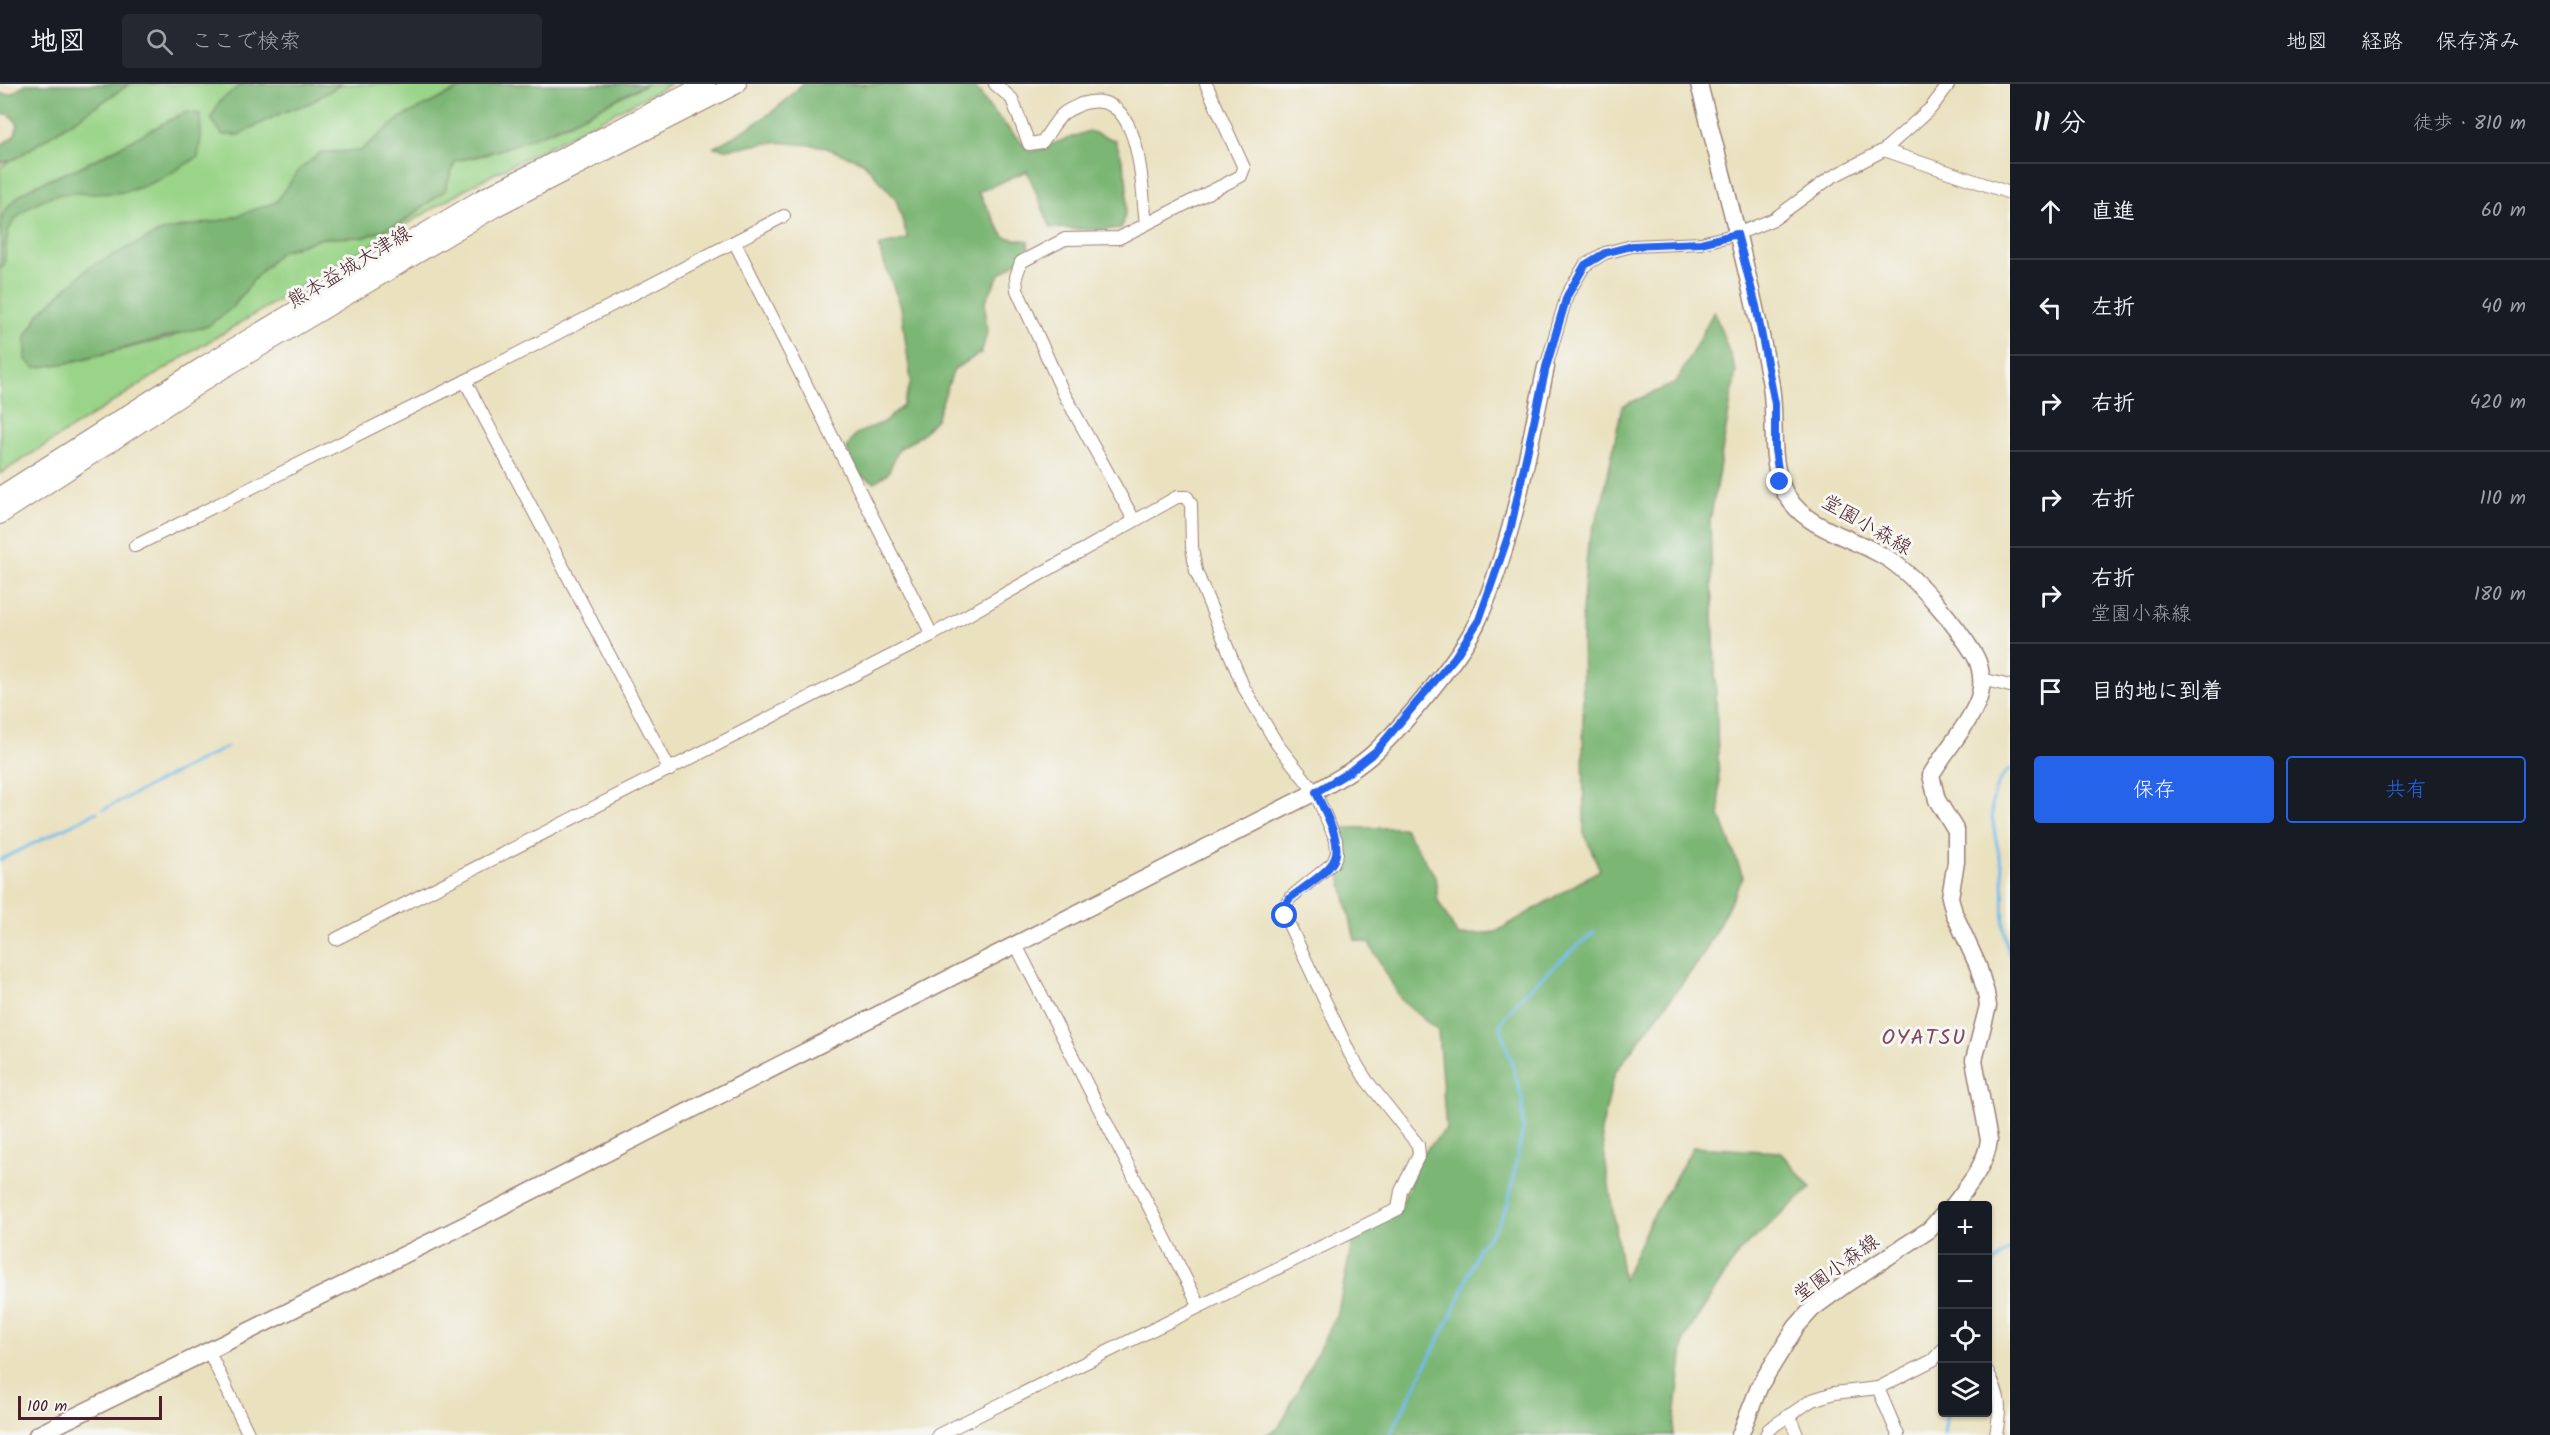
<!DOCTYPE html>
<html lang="ja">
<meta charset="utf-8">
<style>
:root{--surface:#171b24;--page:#242831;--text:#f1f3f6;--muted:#9ea1a6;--line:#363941;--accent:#2563eb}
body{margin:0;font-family:Kalam,"Klee One",sans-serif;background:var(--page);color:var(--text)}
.controls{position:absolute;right:18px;bottom:18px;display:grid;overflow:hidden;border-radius:6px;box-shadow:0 2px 4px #0004}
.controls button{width:54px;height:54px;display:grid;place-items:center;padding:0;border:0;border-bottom:2px solid var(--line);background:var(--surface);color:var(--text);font:30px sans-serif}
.scale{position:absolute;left:18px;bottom:15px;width:144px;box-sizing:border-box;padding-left:6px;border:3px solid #4a1f2b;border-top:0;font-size:16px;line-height:21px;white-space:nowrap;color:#4a1f2b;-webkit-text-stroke:4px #f6f6f2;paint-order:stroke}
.stop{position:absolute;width:18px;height:18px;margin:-14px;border:4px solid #2563eb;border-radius:50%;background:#fff}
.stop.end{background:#2563eb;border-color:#fff;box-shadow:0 2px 6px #0008}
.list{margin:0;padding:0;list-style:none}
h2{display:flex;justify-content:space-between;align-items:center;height:78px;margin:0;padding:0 24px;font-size:26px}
h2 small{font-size:20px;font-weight:400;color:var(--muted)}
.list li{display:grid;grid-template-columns:39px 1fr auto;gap:18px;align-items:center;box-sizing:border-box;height:96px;padding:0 24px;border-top:2px solid var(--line)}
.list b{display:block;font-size:22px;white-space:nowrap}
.list p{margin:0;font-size:20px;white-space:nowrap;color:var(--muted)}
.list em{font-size:20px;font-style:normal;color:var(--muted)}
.actions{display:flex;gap:12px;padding:18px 24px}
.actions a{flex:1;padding:14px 0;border:2px solid var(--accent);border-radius:6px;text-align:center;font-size:21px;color:var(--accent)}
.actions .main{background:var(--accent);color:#fff}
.icon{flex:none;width:33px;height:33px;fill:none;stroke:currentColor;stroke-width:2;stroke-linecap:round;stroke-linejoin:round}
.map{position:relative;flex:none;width:2010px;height:1351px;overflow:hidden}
header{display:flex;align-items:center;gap:36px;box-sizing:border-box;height:84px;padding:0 30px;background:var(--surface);border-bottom:2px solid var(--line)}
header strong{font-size:28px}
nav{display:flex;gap:33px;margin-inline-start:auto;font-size:21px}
.search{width:420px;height:54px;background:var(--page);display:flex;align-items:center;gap:15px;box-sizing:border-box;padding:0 21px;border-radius:6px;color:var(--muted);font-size:22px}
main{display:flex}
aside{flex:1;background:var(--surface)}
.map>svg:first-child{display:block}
</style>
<header>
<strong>地図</strong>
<div class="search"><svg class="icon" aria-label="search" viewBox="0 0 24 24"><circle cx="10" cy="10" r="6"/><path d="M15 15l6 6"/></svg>ここで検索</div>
<nav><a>地図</a><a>経路</a><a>保存済み</a></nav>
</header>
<main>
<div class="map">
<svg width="2010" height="1351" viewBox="0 0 2010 1351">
<rect width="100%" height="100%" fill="#f6f6f2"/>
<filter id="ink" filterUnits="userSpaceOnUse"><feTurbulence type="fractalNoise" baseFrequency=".0167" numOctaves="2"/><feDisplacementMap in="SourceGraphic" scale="12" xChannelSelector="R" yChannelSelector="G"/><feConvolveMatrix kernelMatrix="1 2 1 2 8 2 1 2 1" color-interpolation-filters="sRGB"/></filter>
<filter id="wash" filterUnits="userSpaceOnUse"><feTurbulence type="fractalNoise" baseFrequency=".008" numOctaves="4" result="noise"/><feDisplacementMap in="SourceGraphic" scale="24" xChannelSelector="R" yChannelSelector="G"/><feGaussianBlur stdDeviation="1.35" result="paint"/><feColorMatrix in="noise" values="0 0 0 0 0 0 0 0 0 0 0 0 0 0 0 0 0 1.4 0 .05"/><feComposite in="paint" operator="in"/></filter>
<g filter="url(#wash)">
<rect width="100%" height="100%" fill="#eae1bf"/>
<path fill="#9ad488" stroke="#727a5a" stroke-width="1.5" d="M125 0H533L67 279 170 254 233 223 254 195 280 168 322 154 365 153 401 140 445 106 455 77 485 71 566 41 646 0H671L474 100 201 262 0 390V83L107 15Z"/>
<g fill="#7bb674" stroke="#626a50" stroke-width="1.5">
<path d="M25 0H130L15 75 0 79V62L15 51 18 40 9 30H0V10H12Z"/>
<path d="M241 0H342L310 19 281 29 238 51H223L211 35 219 18Z"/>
<path d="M469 0H646C585 31 524 64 455 77L445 106 401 139 365 153 322 154 280 168 254 195 233 223 208 242 67 279 35 284 26 276V252L40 229 89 183 162 147 228 135 276 118 299 86 321 68 360 67 400 34Z"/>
<path d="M802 0H973L989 23 1030 68 1089 47 1115 56C1127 84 1132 115 1121 144L1103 146 1051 144 1027 87 978 108 1004 153 1028 157 1029 169 999 191 985 218 987 250 981 269 954 285 936 335 920 352 899 365 888 389 875 398 856 390 847 364 856 350 886 337 903 321 911 298 901 223 878 162 908 155 896 115 863 78 821 62 775 58 727 65 714 63C746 46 778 28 802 0Z"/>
<path d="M186 28 200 30 201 52 198 73C176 86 152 102 127 107 88 116 63 98 27 125 20 130 12 138 9 146 5 156 6 171 4 182L0 185C0 171 0 146 1 134 19 98 57 96 88 79 121 63 153 44 186 28Z"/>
<path d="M1714 227 1736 287 1710 437 1720 732 1743 793 1702 873 1615 988 1601 1047 1623 1196 1649 1139 1693 1063 1780 1068 1811 1104 1739 1168 1684 1255 1673 1351H1266L1279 1343 1338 1228 1354 1149 1403 1117 1421 1071 1446 1045 1438 947 1402 917 1369 859 1355 856 1337 778 1341 759 1338 744H1404L1435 792 1438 817 1458 852 1496 848 1600 786 1584 749 1582 527 1588 460 1603 414 1622 322 1676 299Z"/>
</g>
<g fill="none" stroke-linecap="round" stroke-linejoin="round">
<g stroke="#73bceb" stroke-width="3">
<path d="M2010 685C1976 715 2000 757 2003 793 2005 819 2000 847 2010 871"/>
<path d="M104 725 227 663"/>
<path d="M0 776 97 728"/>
<path d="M1988 1184 2010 1165"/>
<path d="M1390 1351 1457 1220 1479 1163 1495 1145 1508 1120 1523 1045 1522 1014 1500 941C1516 911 1567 872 1594 848"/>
<path d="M1944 1351 1947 1328"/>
</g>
</g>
</g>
<g filter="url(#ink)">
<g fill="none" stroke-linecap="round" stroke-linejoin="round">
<defs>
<g id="street">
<path d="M995 0 1012 15 1029 60 1042 58C1049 49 1056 35 1064 29 1069 25 1076 23 1081 20 1143 0 1141 104 1146 140"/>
<path d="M1884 66 2010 109"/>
<path d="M735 159 932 551"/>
<path d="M1546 283 1567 211 1585 181 1605 169 1632 162 1701 159 1737 150 1774 135 1830 94 1884 66 1931 24 1949 0"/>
<path d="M465 297 670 686"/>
<path d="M1134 436 1063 308 1017 206 1016 193 1021 178 1065 155 1119 154 1241 92 1244 84 1206 0"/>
<path d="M135 462 465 297 784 132"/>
<path d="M1982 595 2010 602"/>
<path d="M336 855 932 551 1177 413H1187L1191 420 1192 463 1196 487 1243 602 1277 660 1315 708 1336 756 1337 769 1333 779 1290 814 1285 822V832L1350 970 1367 997 1418 1061 1419 1071 1401 1107 1398 1125 938 1351"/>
<path d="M1015 859 1199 1221"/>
<path d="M209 1268 249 1351"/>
<path d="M1988 1288C2001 1315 2001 1322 1996 1351"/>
<path d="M1878 1304 1898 1351"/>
<path d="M1789 1331 1797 1351"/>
<path d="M1766 1351 1769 1345 1812 1316 1834 1309 1878 1304 1933 1276 1942 1266"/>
</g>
<g id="secondary">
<path d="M1699 0C1724 98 1751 196 1770 296 1777 329 1769 368 1781 400 1799 447 1853 451 1890 476 1918 495 1956 541 1974 570 1981 581 1983 598 1980 610 1975 633 1944 668 1931 691L1937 716 1956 747V778L1950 813 1954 829 1978 882 1986 909 1988 922 1974 976 1989 1056C1986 1081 1968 1102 1953 1122"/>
<path d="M37 1351 477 1135 1315 708C1336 696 1358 684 1376 667 1405 639 1464 570 1479 534 1514 455 1528 367 1546 283"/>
<path d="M1740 1351 1760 1301 1796 1243 1813 1224 1846 1200 1929 1146 1942 1132"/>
</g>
<g id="primary">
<path d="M0 412 205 281 481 115 706 0"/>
<path d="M0 431 215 290 496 123 737 0"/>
</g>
</defs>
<use href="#street" stroke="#9a8075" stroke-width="14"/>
<use href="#secondary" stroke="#9a8075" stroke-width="19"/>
<use href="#primary" stroke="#9a8075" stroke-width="20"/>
<use href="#street" stroke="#fff" stroke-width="12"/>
<use href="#secondary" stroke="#fff" stroke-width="16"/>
<use href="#primary" stroke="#fff" stroke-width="18"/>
</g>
</g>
<g fill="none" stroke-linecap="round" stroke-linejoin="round" filter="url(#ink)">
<path stroke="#2563eb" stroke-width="8" d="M1285 832V822L1290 814C1301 805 1326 790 1333 778 1345 759 1323 726 1316 708L1349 688 1376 667 1455 573 1479 536 1510 447 1546 283 1567 212 1585 181 1605 169 1632 162 1701 159 1737 150 1756 222 1775 320V366L1780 398"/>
</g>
<g text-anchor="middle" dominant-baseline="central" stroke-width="6" stroke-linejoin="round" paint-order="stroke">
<g font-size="20" fill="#4a1f2b" stroke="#f6f6f2">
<text transform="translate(350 184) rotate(-31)">熊本益城大津線</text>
<text transform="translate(1866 442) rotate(30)">堂園小森線</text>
<text transform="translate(1837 1185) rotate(-36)">堂園小森線</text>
</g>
<g font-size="22" letter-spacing="1.5" fill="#804961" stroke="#f6f6f2">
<text x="1924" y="954">OYATSU</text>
</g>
</g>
</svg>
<div class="controls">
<button>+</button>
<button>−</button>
<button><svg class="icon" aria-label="locate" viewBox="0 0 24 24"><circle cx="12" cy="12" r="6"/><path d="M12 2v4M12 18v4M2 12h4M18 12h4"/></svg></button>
<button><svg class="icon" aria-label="layers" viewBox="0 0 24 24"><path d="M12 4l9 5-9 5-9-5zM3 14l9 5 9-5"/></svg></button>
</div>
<div class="scale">100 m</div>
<div class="stop" style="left:1285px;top:832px"></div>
<div class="stop end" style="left:1780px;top:398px"></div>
</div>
<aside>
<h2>11 分<small>徒歩 · 810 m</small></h2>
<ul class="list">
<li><svg class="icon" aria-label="ahead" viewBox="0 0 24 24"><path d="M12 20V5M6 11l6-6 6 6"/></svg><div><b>直進</b></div><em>60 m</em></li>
<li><svg class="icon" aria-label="left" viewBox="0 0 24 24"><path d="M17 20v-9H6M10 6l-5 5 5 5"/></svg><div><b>左折</b></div><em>40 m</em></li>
<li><svg class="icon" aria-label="right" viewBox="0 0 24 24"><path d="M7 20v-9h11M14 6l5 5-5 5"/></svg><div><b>右折</b></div><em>420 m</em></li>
<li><svg class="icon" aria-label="right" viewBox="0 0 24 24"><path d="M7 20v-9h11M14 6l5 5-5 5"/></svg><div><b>右折</b></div><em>110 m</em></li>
<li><svg class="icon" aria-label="right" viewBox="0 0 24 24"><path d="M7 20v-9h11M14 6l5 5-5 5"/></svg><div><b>右折</b><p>堂園小森線</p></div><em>180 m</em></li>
<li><svg class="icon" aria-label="arrive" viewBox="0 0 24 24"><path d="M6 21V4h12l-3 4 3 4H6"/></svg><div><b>目的地に到着</b></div></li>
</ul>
<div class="actions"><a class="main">保存</a><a>共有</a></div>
</aside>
</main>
